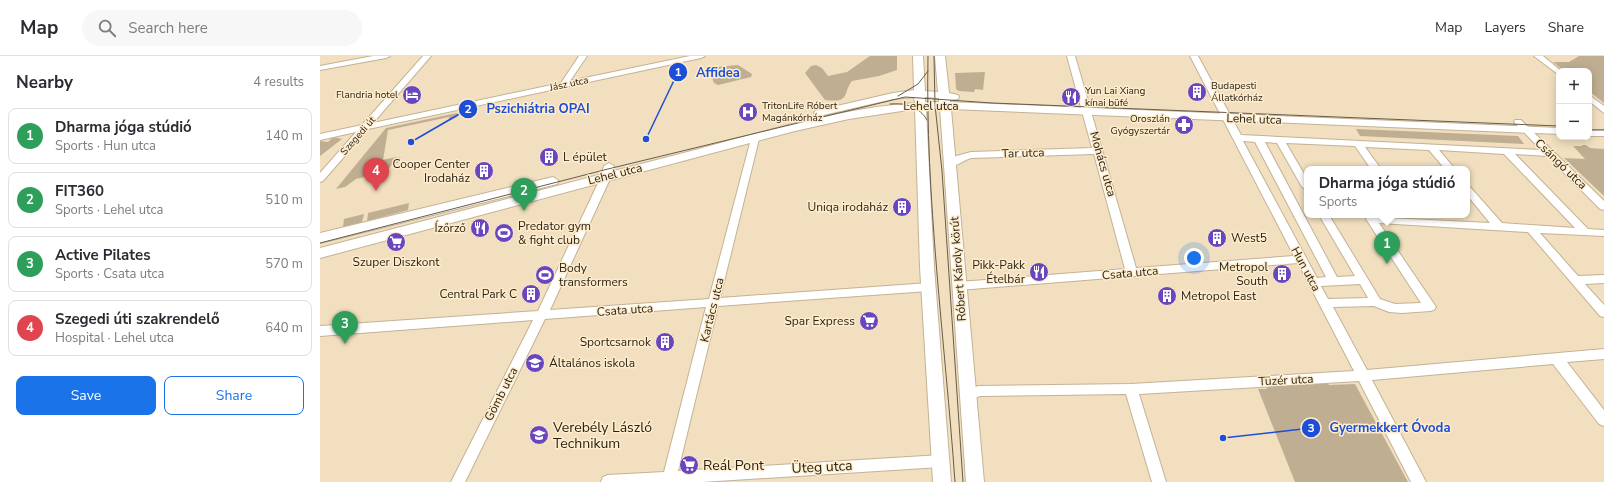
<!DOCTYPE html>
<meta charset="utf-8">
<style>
:root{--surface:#fff;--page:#f7f7f7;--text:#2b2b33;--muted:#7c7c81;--line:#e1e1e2;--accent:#1a73e8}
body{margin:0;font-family:"Nunito Sans",sans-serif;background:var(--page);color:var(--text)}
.controls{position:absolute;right:12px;top:12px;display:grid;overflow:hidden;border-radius:8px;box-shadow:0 2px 10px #0003}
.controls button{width:36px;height:36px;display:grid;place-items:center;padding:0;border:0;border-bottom:1px solid var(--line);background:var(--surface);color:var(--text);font:20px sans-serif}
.you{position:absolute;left:874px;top:202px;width:14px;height:14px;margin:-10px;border:3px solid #fff;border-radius:50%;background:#1a73e8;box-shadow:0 0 0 6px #1a73e833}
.badge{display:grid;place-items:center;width:26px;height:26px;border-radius:50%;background:var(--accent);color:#fff;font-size:13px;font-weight:700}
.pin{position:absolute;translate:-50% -33px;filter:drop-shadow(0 1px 2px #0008)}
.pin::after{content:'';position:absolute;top:21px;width:14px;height:12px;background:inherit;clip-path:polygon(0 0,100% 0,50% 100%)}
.popup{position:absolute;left:984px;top:110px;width:166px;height:52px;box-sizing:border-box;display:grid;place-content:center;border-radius:8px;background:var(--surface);filter:drop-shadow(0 1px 3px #0005);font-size:13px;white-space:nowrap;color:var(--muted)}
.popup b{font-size:15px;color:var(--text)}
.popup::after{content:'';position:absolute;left:50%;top:100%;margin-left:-8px;border:8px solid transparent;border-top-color:var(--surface)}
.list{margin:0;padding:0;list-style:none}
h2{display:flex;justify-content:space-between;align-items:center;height:52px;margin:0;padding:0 16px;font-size:17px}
h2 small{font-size:13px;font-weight:400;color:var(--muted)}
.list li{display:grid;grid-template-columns:26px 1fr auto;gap:12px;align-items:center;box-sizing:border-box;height:56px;margin:0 8px 8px;padding:0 8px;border:1px solid var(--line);border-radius:8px}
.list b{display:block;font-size:15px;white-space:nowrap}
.list p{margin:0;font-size:13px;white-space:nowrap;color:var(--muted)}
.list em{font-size:13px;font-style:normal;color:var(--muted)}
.actions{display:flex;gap:8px;padding:12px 16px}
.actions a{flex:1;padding:9px 0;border:1px solid var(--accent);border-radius:8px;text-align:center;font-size:14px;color:var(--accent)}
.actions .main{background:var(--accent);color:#fff}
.icon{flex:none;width:22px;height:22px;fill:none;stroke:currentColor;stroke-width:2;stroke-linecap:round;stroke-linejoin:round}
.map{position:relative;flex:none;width:1284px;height:426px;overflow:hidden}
header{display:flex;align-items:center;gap:24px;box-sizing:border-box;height:56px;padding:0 20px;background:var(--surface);border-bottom:1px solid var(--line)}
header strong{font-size:19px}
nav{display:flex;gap:22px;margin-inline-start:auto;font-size:14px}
.search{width:280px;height:36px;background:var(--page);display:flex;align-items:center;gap:10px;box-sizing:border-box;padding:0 14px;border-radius:22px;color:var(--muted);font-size:15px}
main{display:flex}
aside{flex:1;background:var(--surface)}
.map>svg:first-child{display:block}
</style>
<header>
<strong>Map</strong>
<div class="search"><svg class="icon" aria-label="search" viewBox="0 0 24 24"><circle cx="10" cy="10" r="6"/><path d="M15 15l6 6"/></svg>Search here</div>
<nav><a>Map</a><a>Layers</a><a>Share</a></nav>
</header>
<main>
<aside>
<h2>Nearby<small>4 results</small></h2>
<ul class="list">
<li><span class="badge" style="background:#2e9e5b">1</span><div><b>Dharma jóga stúdió</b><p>Sports · Hun utca</p></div><em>140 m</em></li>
<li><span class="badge" style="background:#2e9e5b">2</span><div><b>FIT360</b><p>Sports · Lehel utca</p></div><em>510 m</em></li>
<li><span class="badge" style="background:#2e9e5b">3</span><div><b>Active Pilates</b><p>Sports · Csata utca</p></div><em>570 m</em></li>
<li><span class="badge" style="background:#e0444e">4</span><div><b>Szegedi úti szakrendelő</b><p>Hospital · Lehel utca</p></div><em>640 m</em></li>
</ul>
<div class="actions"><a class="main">Save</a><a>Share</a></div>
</aside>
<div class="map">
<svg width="1284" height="426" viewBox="0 0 1284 426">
<rect width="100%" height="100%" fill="#f1dfbf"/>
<g fill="#bfae91">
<path d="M550 0H577V14L559 20 532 25C522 38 531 47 505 44L485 17 491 10 496 9 502 12 508 20 527 16Z"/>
<path d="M1259 0H1284V47L1269 35V15H1244L1233 6H1249Z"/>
<path d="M418 9 432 18 431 21 398 29 394 27 390 16 396 11Z"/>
<path d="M665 16 663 34 655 33 654 36 639 35 636 33 635 17Z"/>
<path d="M137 57V61L129 65V61L68 74 63 104 76 101 81 102 78 107H73L66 116 36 123 25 131 16 133 66 72Z"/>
<path d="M1036 73 1198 80 1204 88 1040 80Z"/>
<path d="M13 81 22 83 0 100V85L8 86Z"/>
<path d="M1262 89H1266L1270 92 1284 93V140L1244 102 1265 103 1253 90H1262Z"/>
<path d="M89 147 88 154 47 165 48 157Z"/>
<path d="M44 158 42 166 23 171 24 163Z"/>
<path d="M1007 325 1009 329 1035 328 1088 426H975L938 333H947L946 329Z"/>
</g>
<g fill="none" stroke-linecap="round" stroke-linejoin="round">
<defs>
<g id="minor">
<path d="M53 0H70L66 2 0 14V10Z"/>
<path d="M103 0H111L53 67 241 27 259 0H267L250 25 370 0H385L381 2 48 73 3 125 0 126V117L36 76 0 84V78L42 69Z"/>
<path d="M747 0H755L816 212 974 200 870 0H878L921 79 1221 94 1194 66 1195 64H1201L1284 145V154L1280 153 1227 100 1195 98 1268 173 1284 174V180L1220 177 1258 220 1284 219V227L1265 228 1284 249V261L1280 260 1208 176 1059 167 1116 251 1114 254 1110 255 1082 257 1069 256 1054 250 1013 251 1047 314 1284 293V303L1247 306 1284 354V370L1279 368 1233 308 1052 324 1106 426H1091L1039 325 819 338 846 426H832L806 338 660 340 649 345 644 344 642 340 644 336 658 330 811 328 1034 315 978 207 639 234 635 233 633 230 639 226 805 213 774 98 651 102C643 104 634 113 626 111L624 109 636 100 651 96 772 92ZM923 85 935 86 1006 221 997 222ZM945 86 957 87 982 131 987 134V123L966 87 1035 90 1051 113H1061L1045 91 1109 94 1125 113H1135L1119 94 1184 98 1255 172 1182 167 1150 131 1147 130V139L1170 167 1047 161 1046 163 1101 247 1075 248 1060 243 1009 159H999L1035 220 1017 221ZM1040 228 1048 242 1008 243 1001 230Z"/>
<path d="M1214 0H1223L1241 15H1239V19Z"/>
<path d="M1269 39 1284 50V57L1269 45Z"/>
<path d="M435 80 439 83 400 242 609 227 615 231 609 235 398 250 358 415 621 399 626 401 628 405 626 409 621 411 382 426H281L283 421 288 419 344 416 386 251 225 263 145 426H131L213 264 0 280V270L218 255 279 125 284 110 289 107 294 110 289 125 230 254 389 243 431 83Z"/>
</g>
<g id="major">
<path d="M593 0H603L605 35 618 36 615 0H625L629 37 638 39 639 41 638 43 630 44V46L1239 72V78L631 53 664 426H646L620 52 606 53 614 211 631 426H613L600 211 595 53 529 63 475 75 0 202V192C125 160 250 126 375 94 447 75 520 52 595 47L594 41 573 43 499 60 494 57 495 55 573 37 594 34ZM605 41 619 42V46H605Z"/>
<rect x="1269" y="74" width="15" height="6"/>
<path d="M233 121 239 125 237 128 0 187V177Z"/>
</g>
</defs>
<use href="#minor" stroke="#c4b294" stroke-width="2"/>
<use href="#major" stroke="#c4b294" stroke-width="2"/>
<use href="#minor" fill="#fff" fill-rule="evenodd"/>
<use href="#major" fill="#fff" fill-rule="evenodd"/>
<g stroke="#665c4a" stroke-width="1">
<path d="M608 0C605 142 625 284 635 426"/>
<path d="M614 0 615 49 622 115 643 426"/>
<path d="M578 40 598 28 608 15"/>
<path d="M570 48C586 47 599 50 607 64"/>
<path d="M1269 74H1284"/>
<path d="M0 187 288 113 585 41 672 47 1239 70"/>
</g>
</g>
<defs>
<symbol id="building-disc" viewBox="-11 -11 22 22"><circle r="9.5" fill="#6a46be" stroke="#feeccc"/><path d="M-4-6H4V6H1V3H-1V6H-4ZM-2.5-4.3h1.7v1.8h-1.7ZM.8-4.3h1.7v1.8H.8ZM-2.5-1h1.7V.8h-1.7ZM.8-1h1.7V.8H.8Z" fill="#fff"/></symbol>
<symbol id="hotel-disc" viewBox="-11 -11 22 22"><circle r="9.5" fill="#6a46be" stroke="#feeccc"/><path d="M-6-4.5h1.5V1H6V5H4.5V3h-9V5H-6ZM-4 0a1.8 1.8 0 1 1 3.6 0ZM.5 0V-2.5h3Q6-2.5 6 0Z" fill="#fff"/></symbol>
<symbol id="restaurant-disc" viewBox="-11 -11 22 22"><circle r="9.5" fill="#6a46be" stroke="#feeccc"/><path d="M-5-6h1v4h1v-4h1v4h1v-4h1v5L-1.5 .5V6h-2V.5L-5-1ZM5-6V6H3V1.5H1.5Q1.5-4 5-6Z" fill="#fff"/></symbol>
<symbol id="hospital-disc" viewBox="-11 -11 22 22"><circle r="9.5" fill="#6a46be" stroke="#feeccc"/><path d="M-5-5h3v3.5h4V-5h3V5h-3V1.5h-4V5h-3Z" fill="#fff"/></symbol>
<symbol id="pharmacy-disc" viewBox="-11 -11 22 22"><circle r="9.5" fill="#6a46be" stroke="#feeccc"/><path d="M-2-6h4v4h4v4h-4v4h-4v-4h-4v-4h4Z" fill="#fff"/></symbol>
<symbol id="stadium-disc" viewBox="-11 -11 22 22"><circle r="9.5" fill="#6a46be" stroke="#feeccc"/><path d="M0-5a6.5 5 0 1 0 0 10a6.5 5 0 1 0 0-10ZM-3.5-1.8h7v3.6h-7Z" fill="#fff"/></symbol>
<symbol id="supermarket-disc" viewBox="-11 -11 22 22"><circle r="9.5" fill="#6a46be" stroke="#feeccc"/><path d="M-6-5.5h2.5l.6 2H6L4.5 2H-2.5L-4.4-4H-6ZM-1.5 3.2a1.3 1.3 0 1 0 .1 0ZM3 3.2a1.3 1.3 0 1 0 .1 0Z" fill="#fff"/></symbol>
<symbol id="school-disc" viewBox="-11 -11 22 22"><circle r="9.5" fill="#6a46be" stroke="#feeccc"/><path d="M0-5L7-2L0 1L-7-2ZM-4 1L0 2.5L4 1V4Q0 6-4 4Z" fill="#fff"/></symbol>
</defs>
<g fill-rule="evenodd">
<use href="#building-disc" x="866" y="25" width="22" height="22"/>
<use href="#hotel-disc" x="81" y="28" width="22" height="22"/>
<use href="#restaurant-disc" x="740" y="30" width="22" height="22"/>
<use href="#hospital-disc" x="417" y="45" width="22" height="22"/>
<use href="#pharmacy-disc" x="853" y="58" width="22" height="22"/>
<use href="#building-disc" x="218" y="90" width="22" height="22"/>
<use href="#building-disc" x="153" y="104" width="22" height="22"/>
<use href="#building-disc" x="571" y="140" width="22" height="22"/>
<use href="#restaurant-disc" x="149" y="161" width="22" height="22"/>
<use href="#stadium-disc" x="173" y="166" width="22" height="22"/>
<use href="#building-disc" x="886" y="171" width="22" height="22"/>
<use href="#supermarket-disc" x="65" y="175" width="22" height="22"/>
<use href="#restaurant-disc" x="708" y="205" width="22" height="22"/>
<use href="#building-disc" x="951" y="207" width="22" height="22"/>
<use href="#stadium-disc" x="214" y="208" width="22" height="22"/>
<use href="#building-disc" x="200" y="227" width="22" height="22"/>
<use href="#building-disc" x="836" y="229" width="22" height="22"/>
<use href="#supermarket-disc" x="538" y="254" width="22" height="22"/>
<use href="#building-disc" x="334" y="275" width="22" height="22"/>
<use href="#school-disc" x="204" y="296" width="22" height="22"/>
<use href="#school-disc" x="208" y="368" width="22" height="22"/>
<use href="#supermarket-disc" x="358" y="398" width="22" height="22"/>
</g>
<g text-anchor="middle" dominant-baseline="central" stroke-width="3" stroke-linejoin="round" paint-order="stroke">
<g font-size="10" fill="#251f13" stroke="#feeccc">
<text transform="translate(249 28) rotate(-12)">Jász utca</text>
<text transform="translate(38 80) rotate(-49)">Szegedi út</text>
</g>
<g font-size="10" fill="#251f13" stroke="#feeccc" text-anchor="start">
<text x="891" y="30">Budapesti<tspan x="891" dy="12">Állatkórház</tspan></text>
<text x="765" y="35">Yun Lai Xiang<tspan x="765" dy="12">kínai büfé</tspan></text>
<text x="78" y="39" text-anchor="end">Flandria hotel</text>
<text x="442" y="50">TritonLife Róbert<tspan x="442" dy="12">Magánkórház</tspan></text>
<text x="850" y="63" text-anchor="end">Oroszlán<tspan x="850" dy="12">Gyógyszertár</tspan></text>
</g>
<g font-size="12" fill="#251f13" stroke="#feeccc">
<text x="611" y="50">Lehel utca</text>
<text transform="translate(934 63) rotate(2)">Lehel utca</text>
<text transform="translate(703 97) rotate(-2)">Tar utca</text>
<text transform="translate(783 108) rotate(74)">Mohács utca</text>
<text transform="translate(1241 108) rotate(44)">Csángó utca</text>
<text transform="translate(295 118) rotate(-14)">Lehel utca</text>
<text transform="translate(638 213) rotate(-94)">Róbert Károly körút</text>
<text transform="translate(986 213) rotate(62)">Hun utca</text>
<text transform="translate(810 217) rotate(-5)">Csata utca</text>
<text transform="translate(305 254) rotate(-4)">Csata utca</text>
<text transform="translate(392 254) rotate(-76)">Kartács utca</text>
<text transform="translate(966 324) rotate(-3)">Tüzér utca</text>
<text transform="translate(181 338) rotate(-63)">Gömb utca</text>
</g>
<g font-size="12" fill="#251f13" stroke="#feeccc" text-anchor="end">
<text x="243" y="101" text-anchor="start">L épület</text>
<text x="150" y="108">Cooper Center<tspan x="150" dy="14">Irodaház</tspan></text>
<text x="568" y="151">Uniqa irodaház</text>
<text x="198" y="170" text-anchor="start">Predator gym<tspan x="198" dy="14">&amp; fight club</tspan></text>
<text x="146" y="172">Ízőrző</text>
<text x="911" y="182" text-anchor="start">West5</text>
<text x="76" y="206" text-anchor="middle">Szuper Diszkont</text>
<text x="705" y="209">Pikk-Pakk<tspan x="705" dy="14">Ételbár</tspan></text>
<text x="948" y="211">Metropol<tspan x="948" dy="14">South</tspan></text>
<text x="239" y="212" text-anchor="start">Body<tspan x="239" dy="14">transformers</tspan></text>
<text x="197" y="238">Central Park C</text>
<text x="861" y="240" text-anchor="start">Metropol East</text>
<text x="535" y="265">Spar Express</text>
<text x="331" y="286">Sportcsarnok</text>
<text x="229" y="307" text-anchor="start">Általános iskola</text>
</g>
<g font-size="14" fill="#251f13" stroke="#feeccc" text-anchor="start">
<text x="233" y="371">Verebély László<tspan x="233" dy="16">Technikum</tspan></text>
<text x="383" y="409">Reál Pont</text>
</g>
<g font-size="14" fill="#251f13" stroke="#feeccc">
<text transform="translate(502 411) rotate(-3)">Üteg utca</text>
</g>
</g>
<path fill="none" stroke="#1d4ed8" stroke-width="1.5" d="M326 83L358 16M91 86L148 53M903 382L991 372"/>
<g fill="#1d4ed8" stroke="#feeccc" stroke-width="1.5">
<circle cx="326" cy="83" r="4"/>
<circle cx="91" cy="86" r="4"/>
<circle cx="903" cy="382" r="4"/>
<circle cx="358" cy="16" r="10"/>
<circle cx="148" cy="53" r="10"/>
<circle cx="991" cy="372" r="10"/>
</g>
<g font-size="12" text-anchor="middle" font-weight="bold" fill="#fff">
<text x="358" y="20">1</text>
<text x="148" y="57">2</text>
<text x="991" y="376">3</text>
</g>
<g font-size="13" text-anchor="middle" font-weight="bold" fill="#1d4ed8" stroke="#feeccc" stroke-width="3" stroke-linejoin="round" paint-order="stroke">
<text x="398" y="21">Affidea</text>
<text x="218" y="57">Pszichiátria OPAI</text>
<text x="1070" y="376">Gyermekkert Óvoda</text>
</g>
</svg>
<div class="controls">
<button>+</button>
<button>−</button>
</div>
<div class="you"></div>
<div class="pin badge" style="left:1067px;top:208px;background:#2e9e5b">1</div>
<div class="popup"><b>Dharma jóga stúdió</b>Sports</div>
<div class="pin badge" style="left:204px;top:155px;background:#2e9e5b">2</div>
<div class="pin badge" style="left:25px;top:288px;background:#2e9e5b">3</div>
<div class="pin badge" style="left:56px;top:135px;background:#e0444e">4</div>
</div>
</main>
